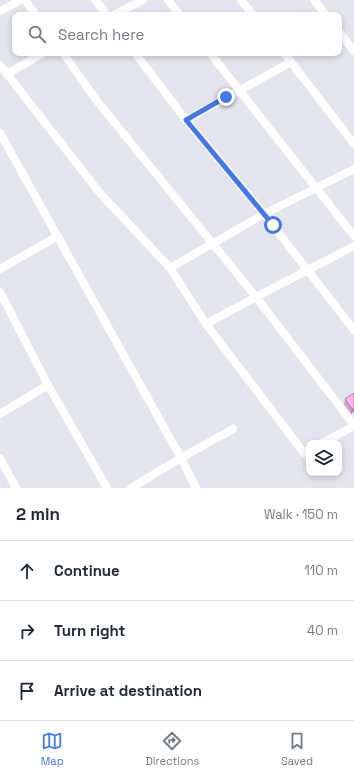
<!DOCTYPE html>
<meta charset="utf-8">
<style>
:root{--surface:#fff;--page:#f2f2f3;--text:#1f2937;--muted:#747a83;--line:#e0e1e3;--accent:#4478e9}
body{margin:0;font-family:"Space Grotesk",sans-serif;background:var(--page);color:var(--text)}
.controls{position:absolute;right:12px;bottom:12px;display:grid;overflow:hidden;border-radius:8px;box-shadow:0 2px 6px #0003}
.controls button{width:36px;height:36px;display:grid;place-items:center;padding:0;border:0;border-bottom:1px solid var(--line);background:var(--surface);color:var(--text);font:20px sans-serif}
.stop{position:absolute;width:12px;height:12px;margin:-9px;border:3px solid #4478e9;border-radius:50%;background:#fff}
.stop.end{background:#4478e9;border-color:#fff;box-shadow:0 1px 4px #0008}
.list{margin:0;padding:0;list-style:none}
h2{display:flex;justify-content:space-between;align-items:center;height:52px;margin:0;padding:0 16px;font-size:17px}
h2 small{font-size:13px;font-weight:400;color:var(--muted)}
.list li{display:grid;grid-template-columns:26px 1fr auto;gap:12px;align-items:center;box-sizing:border-box;height:60px;padding:0 16px;border-top:1px solid var(--line)}
.list b{display:block;font-size:15px;white-space:nowrap}
.list em{font-size:13px;font-style:normal;color:var(--muted)}
.icon{flex:none;width:22px;height:22px;fill:none;stroke:currentColor;stroke-width:2;stroke-linecap:round;stroke-linejoin:round}
.map{position:relative;flex:none;width:354px;height:488px;overflow:hidden}
.search{position:absolute;background:var(--surface);box-shadow:0 2px 6px #0003;left:12px;right:12px;top:12px;height:44px;display:flex;align-items:center;gap:10px;box-sizing:border-box;padding:0 14px;border-radius:8px;color:var(--muted);font-size:15px}
.sheet{height:232px;background:var(--surface)}
nav{display:flex;justify-content:space-around;align-items:center;box-sizing:border-box;height:56px;border-top:1px solid var(--line);background:var(--surface);font-size:11px;color:var(--muted)}
nav a{display:grid;justify-items:center;gap:2px}
nav .on{color:var(--accent)}
.map>svg:first-child{display:block}
</style>
<div class="map">
<svg width="354" height="488" viewBox="0 0 354 488">
<rect width="100%" height="100%" fill="#e3e4ee"/>
<g fill="none" stroke-linecap="round" stroke-linejoin="round">
<g stroke="#fff" stroke-width="8">
<path d="M25 0 36 15"/>
<path d="M95 0 107 15"/>
<path d="M168 0 180 15"/>
<path d="M241 0 253 15"/>
<path d="M314 0 326 15"/>
<path d="M0 11 21 0"/>
<path d="M113 15 143 0"/>
<path d="M339 32 354 51"/>
<path d="M63 53 97 101 256 297 206 324 304 453 309 450"/>
<path d="M135 53 186 120"/>
<path d="M210 53 354 236"/>
<path d="M284 53 291 62"/>
<path d="M0 65 99 192 170 268 206 324"/>
<path d="M7 74 43 53"/>
<path d="M0 133 181 458 131 488"/>
<path d="M354 169 264 214 354 330"/>
<path d="M354 246 256 297 354 425"/>
<path d="M170 268 264 214 186 120 291 62 354 144"/>
<path d="M0 269 58 236"/>
<path d="M0 292 48 385"/>
<path d="M0 414 48 385 107 488"/>
<path d="M322 443 354 426"/>
<path d="M0 458 16 488"/>
<path d="M196 488 181 458 233 429"/>
</g>
</g>
<path fill="#d79dc9" d="M345 399 354 411 351 414 344 404Z"/>
<path fill="#af80a4" d="M354 408V411L351 414 352 409Z"/>
<path fill="#fab7ea" stroke="#af80a4" d="M354 393V408L352 409 345 399Z"/>
<g fill="none" stroke-linecap="round" stroke-linejoin="round">
<path stroke="#4478e9" stroke-width="5" d="M226 97 186 120 273 225"/>
</g>
</svg>
<div class="controls">
<button><svg class="icon" aria-label="layers" viewBox="0 0 24 24"><path d="M12 4l9 5-9 5-9-5zM3 14l9 5 9-5"/></svg></button>
</div>
<div class="stop" style="left:273px;top:225px"></div>
<div class="stop end" style="left:226px;top:97px"></div>
<div class="search"><svg class="icon" aria-label="search" viewBox="0 0 24 24"><circle cx="10" cy="10" r="6"/><path d="M15 15l6 6"/></svg>Search here</div>
</div>
<section class="sheet">
<h2>2 min<small>Walk · 150 m</small></h2>
<ul class="list">
<li><svg class="icon" aria-label="ahead" viewBox="0 0 24 24"><path d="M12 20V5M6 11l6-6 6 6"/></svg><div><b>Continue</b></div><em>110 m</em></li>
<li><svg class="icon" aria-label="right" viewBox="0 0 24 24"><path d="M7 20v-9h11M14 6l5 5-5 5"/></svg><div><b>Turn right</b></div><em>40 m</em></li>
<li><svg class="icon" aria-label="arrive" viewBox="0 0 24 24"><path d="M6 21V4h12l-3 4 3 4H6"/></svg><div><b>Arrive at destination</b></div></li>
</ul>
</section>
<nav>
<a class="on"><svg class="icon" aria-label="map" viewBox="0 0 24 24"><path d="M3 6l6-2 6 2 6-2v14l-6 2-6-2-6 2zM9 4v14M15 6v14"/></svg>Map</a>
<a><svg class="icon" aria-label="directions" viewBox="0 0 24 24"><path d="M12 3l9 9-9 9-9-9zM9 14v-3h6M13 9l2 2-2 2"/></svg>Directions</a>
<a><svg class="icon" aria-label="saved" viewBox="0 0 24 24"><path d="M7 4h10v16l-5-4-5 4z"/></svg>Saved</a>
</nav>
